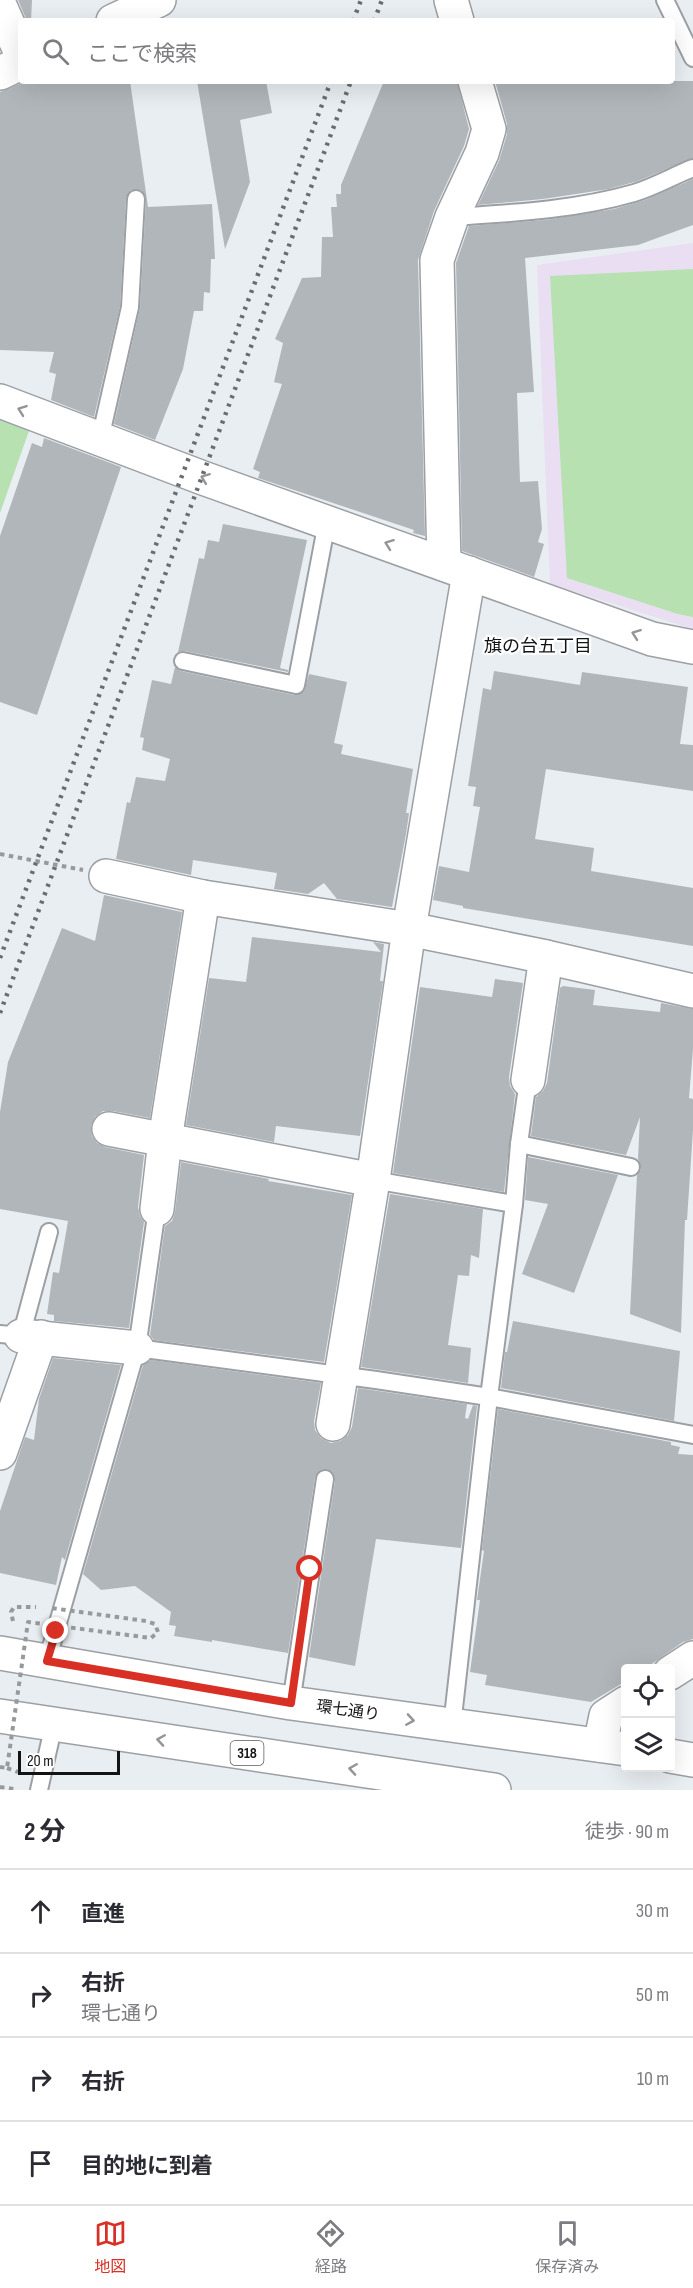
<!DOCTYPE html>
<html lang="ja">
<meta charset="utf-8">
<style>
:root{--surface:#fff;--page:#f2f2f3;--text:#2b2b33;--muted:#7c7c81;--line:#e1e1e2;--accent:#d93025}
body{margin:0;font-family:"Sofia Sans Condensed","Noto Sans JP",sans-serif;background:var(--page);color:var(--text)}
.controls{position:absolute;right:18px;bottom:18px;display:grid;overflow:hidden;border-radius:6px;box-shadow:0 6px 24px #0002}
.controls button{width:54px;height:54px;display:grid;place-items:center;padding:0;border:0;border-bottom:2px solid var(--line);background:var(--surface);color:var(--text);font:30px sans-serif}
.scale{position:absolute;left:18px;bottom:15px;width:102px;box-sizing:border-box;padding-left:6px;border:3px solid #121315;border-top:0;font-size:16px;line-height:21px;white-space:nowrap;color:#121315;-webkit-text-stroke:4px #fff;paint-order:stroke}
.stop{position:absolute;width:18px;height:18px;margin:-14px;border:4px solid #d93025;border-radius:50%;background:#fff}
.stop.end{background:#d93025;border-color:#fff;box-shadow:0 2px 6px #0008}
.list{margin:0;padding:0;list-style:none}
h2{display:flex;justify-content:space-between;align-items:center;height:78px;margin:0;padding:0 24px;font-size:26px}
h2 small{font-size:20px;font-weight:400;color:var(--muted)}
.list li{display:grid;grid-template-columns:39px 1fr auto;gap:18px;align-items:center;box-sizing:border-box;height:84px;padding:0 24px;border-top:2px solid var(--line)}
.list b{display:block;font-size:22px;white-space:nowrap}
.list p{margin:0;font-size:20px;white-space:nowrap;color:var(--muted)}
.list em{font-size:20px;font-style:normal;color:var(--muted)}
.icon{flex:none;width:33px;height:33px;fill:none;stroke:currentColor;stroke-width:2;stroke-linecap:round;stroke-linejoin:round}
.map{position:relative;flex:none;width:693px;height:1790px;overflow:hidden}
.search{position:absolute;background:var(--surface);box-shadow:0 6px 24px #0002;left:18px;right:18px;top:18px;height:66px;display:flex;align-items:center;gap:15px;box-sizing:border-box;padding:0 21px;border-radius:6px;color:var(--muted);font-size:22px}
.sheet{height:414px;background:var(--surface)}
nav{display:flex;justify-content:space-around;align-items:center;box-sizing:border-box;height:84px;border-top:2px solid var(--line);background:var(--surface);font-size:16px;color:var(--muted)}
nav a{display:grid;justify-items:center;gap:3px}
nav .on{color:var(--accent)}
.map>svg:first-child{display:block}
</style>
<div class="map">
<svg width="693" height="1790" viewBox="0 0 693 1790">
<rect width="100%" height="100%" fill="#e9eef2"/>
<path fill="#eadef2" d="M693 243V629L550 584 537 265Z"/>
<g fill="#b8e1b1">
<path d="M693 269V617L678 614 567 578 550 276Z"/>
<path d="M0 417 30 428 0 513Z"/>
</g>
<g fill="#b1b6ba">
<path d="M18 0H32L31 21H27Z"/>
<path d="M27 81H130L148 207 212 204 215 259H211L210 293 204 292 203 311H194L183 369 155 440 114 424 140 308 146 200 141 190H131L126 198 120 306 94 417 51 400 56 374 49 372 54 352 0 350V92Z"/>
<path d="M197 81H266L272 113 240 120 250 182 225 249Z"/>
<path d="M384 81H457L469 129 464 146 434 211 418 260 425 536 413 533 414 530 258 478 260 472 253 469 282 384 274 382 283 343 275 339 302 278 321 277 322 237H333L331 207H337L336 194H341V185Z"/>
<path d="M495 81H693V158L638 181 609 189 543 199 478 205 499 161 507 134V124Z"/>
<path d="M693 179V225L638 245 525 258 534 392 517 393 520 482 538 481 542 529 538 542 544 544 534 577 462 551 456 263 469 226 545 220 614 209 645 200Z"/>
<path d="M44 438 121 467 37 715 0 702V536L32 443 42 447Z"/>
<path d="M223 524 307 540 280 668 288 670V672L185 651 178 652 199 558 204 559 208 540 219 542Z"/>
<path d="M175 667 181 671 294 695 304 691 309 674 347 682 334 743 343 745 341 754 413 769 406 813H409L406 834 392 907 337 899 324 883 308 894 274 889 277 873 193 860 191 875 116 859 127 802 130 803 136 777 165 781 170 759 142 750 144 738 140 737 152 680 171 684Z"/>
<path d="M494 671 580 685 582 672 688 687 680 744 693 745V791L546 769 535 839 594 848 591 871 693 888V946L463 908V906L433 900 439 866 469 872 480 807 473 806 476 787 468 786 483 688 491 690Z"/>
<path d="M104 895 182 912 150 1118 113 1111H103L95 1117 91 1126 92 1136 97 1143 105 1147 144 1155 138 1207 140 1216 144 1222 129 1328 54 1321V1315L47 1314 53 1272 59 1273 68 1221 0 1209V1112L8 1062 62 928 95 941Z"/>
<path d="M252 937 381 952 373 942 384 944 380 981H383L360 1136 276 1126 274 1142 186 1125 209 978 246 982Z"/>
<path d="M495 979 523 983 509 1077 510 1086 515 1094 504 1192 393 1173 420 987 492 997Z"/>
<path d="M563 986 595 990 593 1005 660 1012 661 1003 693 1009V1049L689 1098 693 1099V1130L687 1220H685L681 1333 630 1314 637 1175 641 1169 638 1159 640 1117 626 1155 531 1136 536 1097 543 1091 547 1083 560 988Z"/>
<path d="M528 1157 618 1175 574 1293 522 1274 548 1204 525 1200Z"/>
<path d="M181 1162 269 1179 268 1181 352 1195 324 1362 154 1340 150 1335 165 1226 172 1221 175 1212Z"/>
<path d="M390 1194 483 1209 479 1258 471 1255 469 1276 458 1275 448 1345 471 1348 468 1383 361 1367Z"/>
<path d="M513 1321 680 1351 674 1421 501 1388 505 1352H507Z"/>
<path d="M53 1358 121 1365 65 1560 62 1557 56 1585 0 1573V1511L25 1437 34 1440 39 1399Z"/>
<path d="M151 1360 321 1383 314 1421 315 1430 321 1438 331 1443 340 1441 348 1435 352 1427 358 1388 467 1404 465 1418 468 1419 473 1405 477 1406 461 1548 376 1539 355 1666 309 1657 335 1481 334 1475 327 1469 321 1470 315 1477 288 1653 212 1640V1642L174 1636 176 1626 169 1625 171 1612 135 1586 101 1590 83 1574 143 1365Z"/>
<path d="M498 1409 671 1442V1445L680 1447 678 1454 693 1455V1639L683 1642 646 1668H626V1681L591 1702 485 1685 487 1675 470 1672 480 1600H477L484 1551 482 1550Z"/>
</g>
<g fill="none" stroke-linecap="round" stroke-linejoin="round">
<defs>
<g id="lane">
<path d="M665 0 693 58"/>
<path d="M452 217C513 213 575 210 634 193 654 187 673 176 693 168"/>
<path d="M100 439 130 307 136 199"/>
<path d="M183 661 296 685 327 522"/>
<path d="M519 1144 631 1167"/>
<path d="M373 1180 514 1204 489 1397 452 1726"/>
<path d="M514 1204 519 1144 528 1080"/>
<path d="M0 1334 21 1336 49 1232"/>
<path d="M137 1348 376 1380 489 1397 693 1435"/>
<path d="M47 1661 137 1348 157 1209"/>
<path d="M291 1703 325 1479"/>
<path d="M39 1790 54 1724"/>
</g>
<g id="street">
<path d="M451 0 457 21"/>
<path d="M0 6 21 53"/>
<path d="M0 401 203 478 652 639 693 647"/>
<path d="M444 564 437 260 452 217 482 153 489 129 475 81"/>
<path d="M106 876 203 897 409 929 546 957 693 991"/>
<path d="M528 1080 546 957"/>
<path d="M109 1129 373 1180"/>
<path d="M157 1209 165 1140 203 897"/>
<path d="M21 1336 137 1348"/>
<path d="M333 1424 373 1180 409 929 469 573"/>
<path d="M0 1453 41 1337"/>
<path d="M670 1673 693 1658"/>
<path d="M600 1745 606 1716 626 1703"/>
</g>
<g id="secondary">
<path d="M113 21 159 0"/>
<path d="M0 73 21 63"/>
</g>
<g id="primary">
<path d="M0 1653 291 1703 626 1749"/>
<path d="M0 1716 494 1790"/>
<path d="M670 1756 693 1760"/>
</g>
</defs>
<use href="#lane" stroke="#9ca0a5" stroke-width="20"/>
<use href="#street" stroke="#9ca0a5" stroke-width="36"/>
<use href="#secondary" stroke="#9ca0a5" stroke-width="36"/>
<use href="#primary" stroke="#9ca0a5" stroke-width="36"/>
<g stroke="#969a9d" stroke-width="4" stroke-dasharray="4.5 4.5" stroke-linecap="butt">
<path d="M13 1621 11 1612 14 1607H36"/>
<path d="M7 1768 18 1772"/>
<path d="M0 1787 14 1789"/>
</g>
<use href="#lane" stroke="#fff" stroke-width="16"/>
<use href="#street" stroke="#fff" stroke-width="33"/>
<use href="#secondary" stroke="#fff" stroke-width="33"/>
<use href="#primary" stroke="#fff" stroke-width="33"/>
<g stroke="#6a6d6f" stroke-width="4.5" stroke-dasharray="3 6" stroke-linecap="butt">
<path d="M353 21 361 0"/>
<path d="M374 21 382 0"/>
<path d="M0 958 331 81"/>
<path d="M0 1013 351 81"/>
</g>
<g stroke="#969a9d" stroke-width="4" stroke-dasharray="4.5 4.5" stroke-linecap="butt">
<path d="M0 854 83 870"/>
<path d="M0 1767 7 1768 28 1622 143 1637 151 1638 158 1632 155 1624 146 1621 51 1608"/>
</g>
</g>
<defs><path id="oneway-chevron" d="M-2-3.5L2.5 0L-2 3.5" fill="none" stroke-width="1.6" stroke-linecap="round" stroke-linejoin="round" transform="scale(1.5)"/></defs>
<g stroke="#949596">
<use href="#oneway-chevron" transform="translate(22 410) rotate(-160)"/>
<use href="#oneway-chevron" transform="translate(205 478) rotate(-159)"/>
<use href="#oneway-chevron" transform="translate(389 544) rotate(-160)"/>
<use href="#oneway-chevron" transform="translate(636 634) rotate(-160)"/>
<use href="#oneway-chevron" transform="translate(410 1720) rotate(9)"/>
<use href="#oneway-chevron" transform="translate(161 1740) rotate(-171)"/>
<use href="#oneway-chevron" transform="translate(353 1769) rotate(-171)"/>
</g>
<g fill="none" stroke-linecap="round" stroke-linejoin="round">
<path stroke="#d93025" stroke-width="8" d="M56 1631 47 1661 291 1703 310 1569"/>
</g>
<g text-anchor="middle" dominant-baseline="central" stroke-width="4.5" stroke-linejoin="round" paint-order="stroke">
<rect fill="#fff" stroke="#595a5b" stroke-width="1.5" x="230.5" y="1741" width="33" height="24" rx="4.5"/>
<g font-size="15" font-weight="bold" fill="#121315">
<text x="247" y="1753">318</text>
</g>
<g font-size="16" fill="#121315" stroke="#fff">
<text transform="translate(348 1711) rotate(8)">環七通り</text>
</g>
<g font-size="18" fill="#121315" stroke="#fff">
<text x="538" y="646">旗の台五丁目</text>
</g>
</g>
</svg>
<div class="controls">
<button><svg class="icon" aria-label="locate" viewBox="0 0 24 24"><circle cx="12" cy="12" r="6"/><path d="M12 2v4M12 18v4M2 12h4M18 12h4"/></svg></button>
<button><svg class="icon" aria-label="layers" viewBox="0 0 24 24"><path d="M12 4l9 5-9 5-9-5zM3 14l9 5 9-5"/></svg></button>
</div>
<div class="scale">20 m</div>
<div class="stop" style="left:310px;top:1569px"></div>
<div class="stop end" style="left:56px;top:1631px"></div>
<div class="search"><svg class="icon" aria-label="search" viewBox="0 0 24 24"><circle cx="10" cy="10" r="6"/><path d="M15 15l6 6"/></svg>ここで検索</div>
</div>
<section class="sheet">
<h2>2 分<small>徒歩 · 90 m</small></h2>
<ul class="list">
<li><svg class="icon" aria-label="ahead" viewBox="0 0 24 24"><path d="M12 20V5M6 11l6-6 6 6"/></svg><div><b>直進</b></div><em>30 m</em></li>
<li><svg class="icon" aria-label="right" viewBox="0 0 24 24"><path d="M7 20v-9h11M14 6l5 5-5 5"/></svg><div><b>右折</b><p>環七通り</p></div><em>50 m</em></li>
<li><svg class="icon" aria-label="right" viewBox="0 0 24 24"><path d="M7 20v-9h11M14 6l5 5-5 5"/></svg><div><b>右折</b></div><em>10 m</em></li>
<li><svg class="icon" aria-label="arrive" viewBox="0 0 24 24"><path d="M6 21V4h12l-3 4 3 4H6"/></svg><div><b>目的地に到着</b></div></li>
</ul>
</section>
<nav>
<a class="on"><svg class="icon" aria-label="map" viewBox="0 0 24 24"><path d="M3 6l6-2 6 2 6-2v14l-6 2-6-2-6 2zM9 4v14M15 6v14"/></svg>地図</a>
<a><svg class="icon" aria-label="directions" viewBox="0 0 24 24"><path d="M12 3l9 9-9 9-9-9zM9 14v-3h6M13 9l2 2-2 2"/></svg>経路</a>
<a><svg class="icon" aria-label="saved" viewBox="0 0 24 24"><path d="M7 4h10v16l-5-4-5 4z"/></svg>保存済み</a>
</nav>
